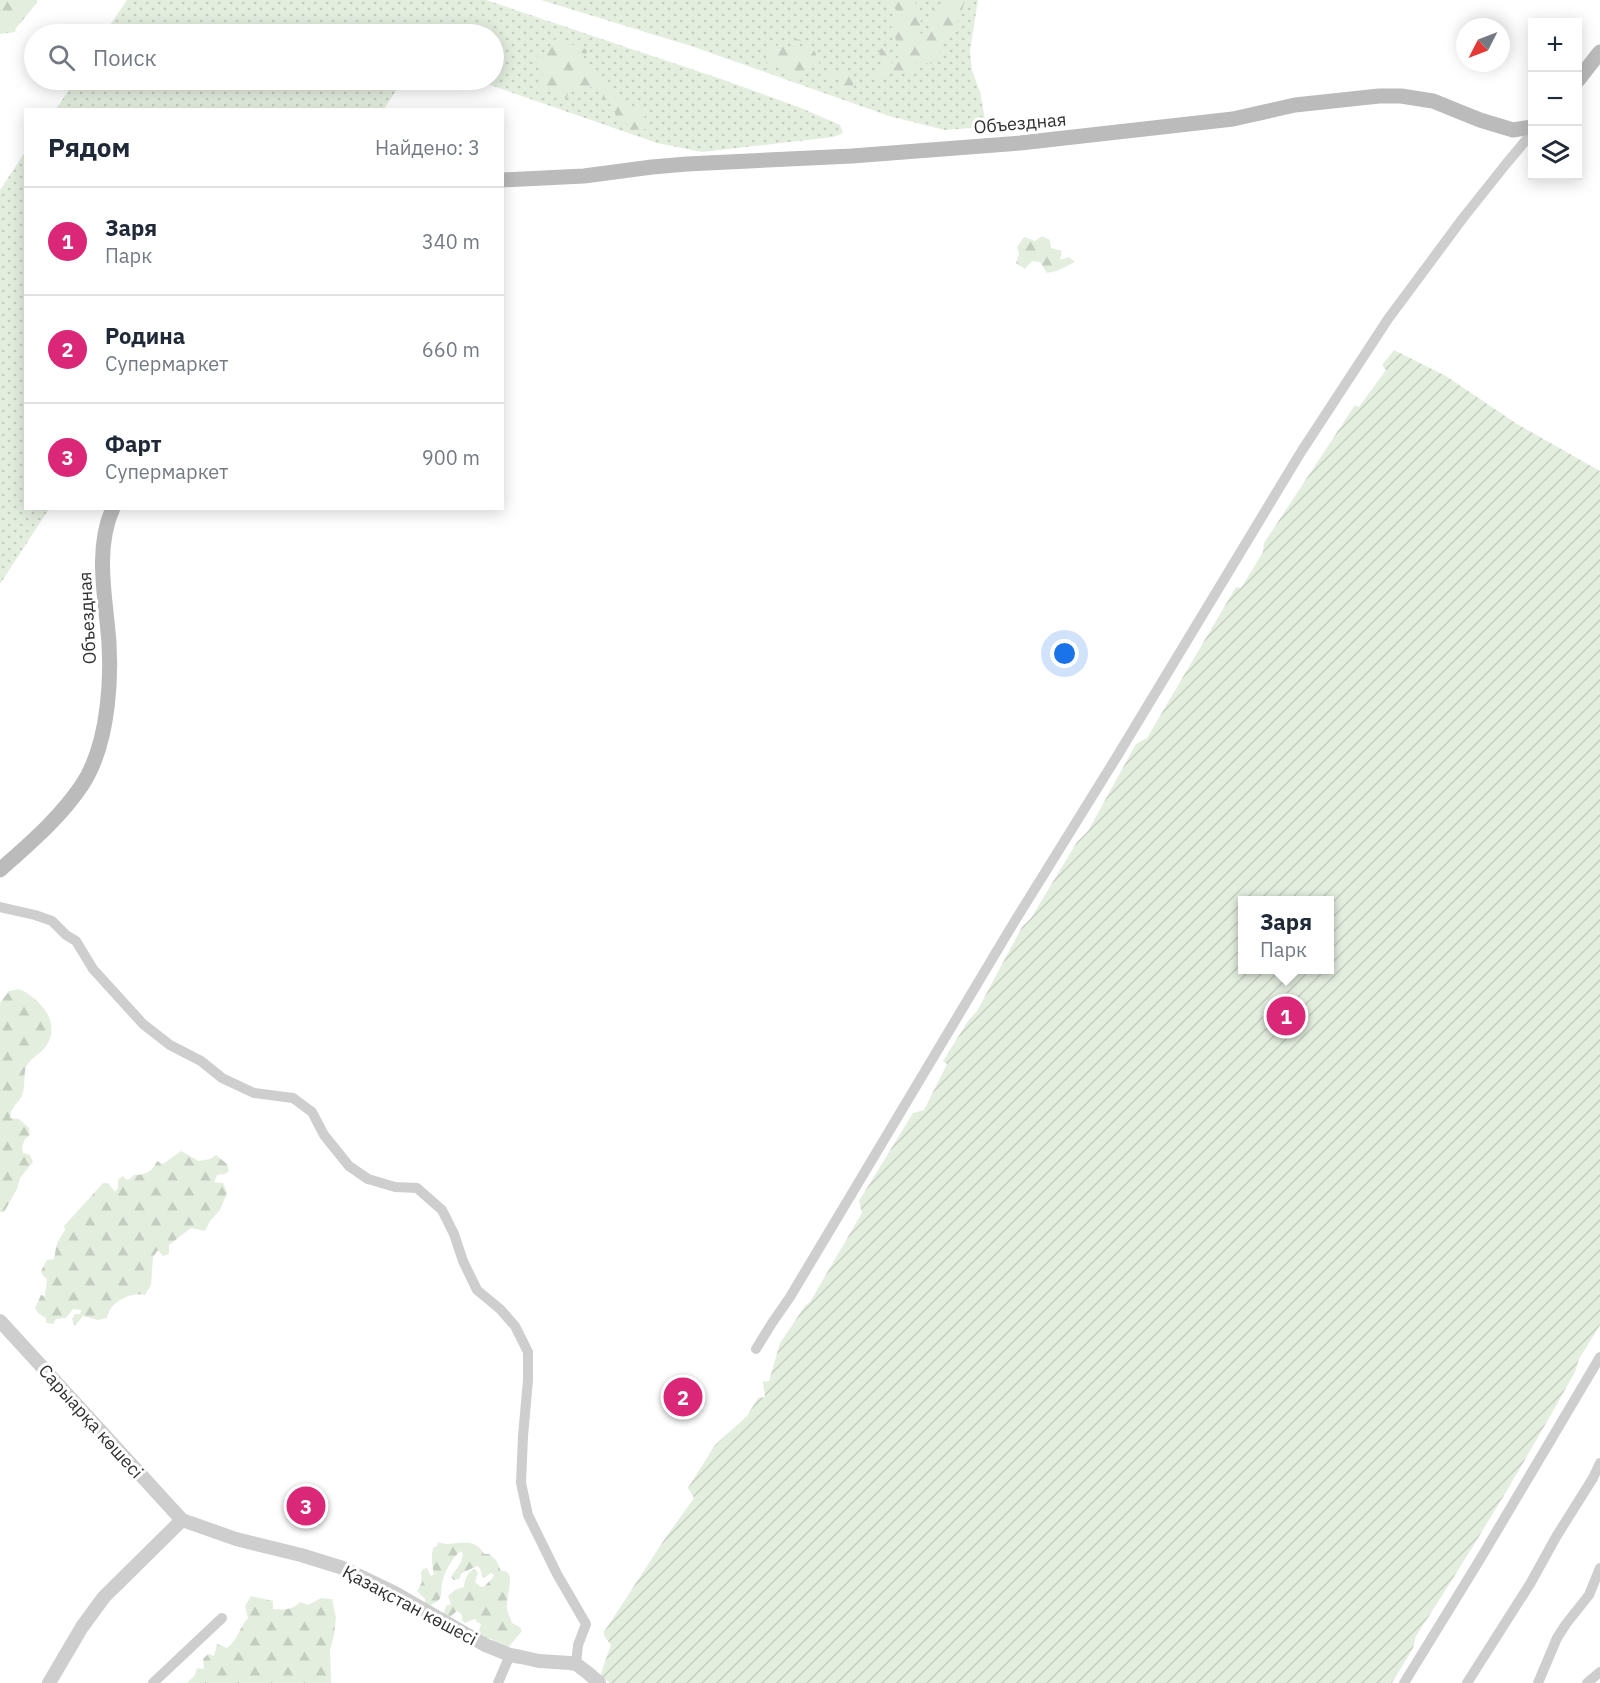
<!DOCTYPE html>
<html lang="ru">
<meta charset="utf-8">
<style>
:root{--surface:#fff;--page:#f2f2f3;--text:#1f2937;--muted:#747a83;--line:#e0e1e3;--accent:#db2777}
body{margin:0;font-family:"IBM Plex Sans",sans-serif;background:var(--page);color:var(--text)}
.controls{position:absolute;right:18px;top:18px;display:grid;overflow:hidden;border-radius:0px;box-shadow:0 3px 15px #0003}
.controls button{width:54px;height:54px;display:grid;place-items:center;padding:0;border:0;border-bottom:2px solid var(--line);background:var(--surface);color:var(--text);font:30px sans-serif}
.compass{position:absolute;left:1456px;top:18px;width:54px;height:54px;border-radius:50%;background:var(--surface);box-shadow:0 3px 15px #0003;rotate:228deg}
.you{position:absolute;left:1065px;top:654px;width:21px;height:21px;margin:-15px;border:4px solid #fff;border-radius:50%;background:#1a73e8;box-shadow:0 0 0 9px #1a73e833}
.badge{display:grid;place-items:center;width:39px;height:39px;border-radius:50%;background:var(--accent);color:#fff;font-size:20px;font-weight:700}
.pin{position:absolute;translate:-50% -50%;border:3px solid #fff;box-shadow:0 2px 6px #0006}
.popup{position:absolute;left:1238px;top:896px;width:96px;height:78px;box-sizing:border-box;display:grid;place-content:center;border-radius:0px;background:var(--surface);filter:drop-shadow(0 2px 4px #0005);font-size:20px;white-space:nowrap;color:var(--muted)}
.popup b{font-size:22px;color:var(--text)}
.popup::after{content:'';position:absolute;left:50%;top:100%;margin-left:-12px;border:12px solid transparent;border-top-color:var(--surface)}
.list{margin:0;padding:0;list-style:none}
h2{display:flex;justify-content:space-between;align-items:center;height:78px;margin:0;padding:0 24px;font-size:26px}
h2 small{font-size:20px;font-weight:400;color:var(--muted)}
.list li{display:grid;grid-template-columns:39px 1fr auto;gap:18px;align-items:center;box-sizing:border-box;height:108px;padding:0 24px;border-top:2px solid var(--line)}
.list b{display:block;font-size:22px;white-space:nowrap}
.list p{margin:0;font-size:20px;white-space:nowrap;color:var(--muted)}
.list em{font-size:20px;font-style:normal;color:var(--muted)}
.icon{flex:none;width:33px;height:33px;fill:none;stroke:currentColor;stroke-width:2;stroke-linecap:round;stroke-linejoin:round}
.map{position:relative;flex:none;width:1600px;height:1683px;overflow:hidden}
.search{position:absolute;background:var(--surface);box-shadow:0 3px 15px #0003;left:24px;top:24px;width:480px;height:66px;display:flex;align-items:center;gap:15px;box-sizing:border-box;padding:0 21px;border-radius:33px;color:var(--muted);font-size:22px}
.panel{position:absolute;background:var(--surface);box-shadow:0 3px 15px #0003;left:24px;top:108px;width:480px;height:402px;border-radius:0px}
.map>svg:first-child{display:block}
</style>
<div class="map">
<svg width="1600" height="1683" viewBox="0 0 1600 1683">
<defs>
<pattern id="grass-dots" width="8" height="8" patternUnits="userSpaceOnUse" patternTransform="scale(1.5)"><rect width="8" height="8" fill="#e4eedf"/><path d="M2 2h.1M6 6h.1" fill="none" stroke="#c4cdc0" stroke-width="1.8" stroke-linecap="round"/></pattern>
<pattern id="forest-firs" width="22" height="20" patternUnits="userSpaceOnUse" patternTransform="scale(1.5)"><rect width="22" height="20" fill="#e4eedf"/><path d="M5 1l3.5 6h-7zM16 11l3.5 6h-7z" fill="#c4cdc0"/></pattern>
<pattern id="garden-furrows" width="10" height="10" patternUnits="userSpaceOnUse" patternTransform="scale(1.5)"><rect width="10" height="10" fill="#e4eedf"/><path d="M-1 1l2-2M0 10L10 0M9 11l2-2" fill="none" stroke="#c4cdc0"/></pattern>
</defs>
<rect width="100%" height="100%" fill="#fff"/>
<g fill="url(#grass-dots)">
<path d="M127 0H486L721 79 801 108 840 125 843 133 833 137 702 152 657 143 476 80H494V34H104Z"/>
<path d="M541 0H978L970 51 972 70 980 92 986 125 984 127 945 130 889 116 694 47Z"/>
<path d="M76 80H403L384 109H56Z"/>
<path d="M25 152 26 508 49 509 0 584V190Z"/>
</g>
<g fill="url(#forest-firs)">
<path d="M0 0H37V3L16 28 15 32 0 34Z"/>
<path d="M888 0H913C923 12 922 17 919 32L925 36 929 30 932 12 935 10 942 11 944 0H965L962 10H955L958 20 957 26 945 41 941 50 931 64 917 62 909 73C894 69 890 69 879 80L875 78V74L881 65 879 50 882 48 893 65C910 46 884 31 893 17L903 20 904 17 889 3Z"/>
<path d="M558 36 561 43 582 46 587 51 586 54 572 50 569 51 599 71 615 98 641 110 650 129 631 130 627 124 617 119 612 105 603 98V91L601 88 588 87 582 95 576 97 572 88H569L567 98 560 101 550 91 540 90 543 71 533 59 536 56 543 58Z"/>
<path d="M797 39 801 40 799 50 803 51 809 47 813 48C819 59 818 68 829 74L840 71 851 72 854 75 853 87C848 90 846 92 840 89L841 81 839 78C819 81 826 76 814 66H804L806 73 804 76C796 79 793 76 787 70L781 72 777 66 766 63C765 50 776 43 788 44V51L791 53 795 42Z"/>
<path d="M1042 236 1050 240 1051 248 1062 251 1060 260 1069 257 1075 262 1057 271 1047 273 1040 262 1032 261 1025 269 1016 263 1019 254 1017 247 1024 237 1035 241Z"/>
<path d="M19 989C39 998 60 1020 48 1043 43 1053 32 1056 26 1067 23 1075 26 1086 22 1095 19 1104 11 1105 10 1118L19 1119 29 1128 30 1135 25 1139 22 1147 23 1153 30 1155 33 1162 20 1178 17 1189 4 1212H0V1003L9 991Z"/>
<path d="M181 1151 199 1161 210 1159 216 1155 227 1164 229 1171 225 1174 217 1175 214 1182 223 1183 227 1193 220 1210 210 1221 205 1231 191 1228 169 1245V1254L163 1256 158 1250 153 1257 151 1285 145 1295C134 1292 118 1299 111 1308 110 1310 107 1316 107 1318L98 1320 83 1316 75 1326 72 1319 75 1314H80L81 1310 73 1309 66 1318 56 1319 53 1324 46 1323V1318L38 1313 35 1308 41 1295 45 1296 47 1279 43 1276 41 1271 47 1260 54 1259 57 1243 65 1230 64 1226 103 1183H108L115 1192 118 1188V1180L123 1176 127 1180 130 1179 134 1175C144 1176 154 1170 157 1161L163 1164Z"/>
<path d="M438 1542C441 1543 444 1544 448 1544 462 1543 475 1538 484 1554H489L496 1560 501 1571H505L509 1574C512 1585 507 1593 507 1604 506 1612 510 1616 512 1623L520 1627 522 1631 507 1649H498L492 1639 479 1638 478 1634 481 1624 477 1622 475 1619 465 1623 462 1620V1615L457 1611 445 1621 442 1618 446 1606 451 1604 448 1596 455 1590 464 1587C465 1579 467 1572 475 1569L478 1573 475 1582 481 1587 485 1586 494 1576 493 1574 491 1573 484 1578 482 1577 480 1568 477 1566 462 1573 459 1579 454 1580 451 1577 461 1562 463 1554 461 1551C452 1557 444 1573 442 1584 441 1588 442 1594 440 1598 439 1602 432 1603 429 1607L425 1604V1599L417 1591 422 1582 421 1573 423 1569 427 1568 431 1576 434 1574C432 1565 431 1558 433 1548L437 1546Z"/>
<path d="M251 1596 273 1601V1609C285 1610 292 1610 300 1602L308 1605 321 1598 332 1599 336 1617 334 1635 330 1650 331 1683H187L195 1675 197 1668 204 1669 203 1659 208 1654 214 1656 217 1644 227 1648C238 1640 239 1628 248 1618L245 1606Z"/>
</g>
<path fill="url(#garden-furrows)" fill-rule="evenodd" d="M1394 350 1446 376 1517 424 1600 471V1325L1579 1359 1575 1372C1525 1462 1472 1550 1416 1636L1413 1648 1392 1683H610L600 1676 611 1645 604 1636V1632L666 1537 694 1498 688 1488 715 1445 747 1416 758 1398 765 1397 763 1382 769 1381 780 1343 805 1306 810 1302 862 1213 859 1201 913 1113 924 1110 947 1064 943 1061 968 1021 977 1011 1022 927 1031 918 1077 842 1088 831 1136 744 1147 738 1236 587 1241 588 1263 552 1264 543 1355 405 1359 407 1386 370 1382 365ZM1242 900H1330V970H1242Z"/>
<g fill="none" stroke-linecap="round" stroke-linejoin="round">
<g stroke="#cecece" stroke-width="10">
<path d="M0 907 35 915 52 921 66 935 76 941 93 969 143 1024 170 1045 201 1061 222 1078 254 1093 293 1098 312 1112 324 1135 349 1166 368 1179 395 1187 417 1188 442 1210 454 1234 463 1261 477 1290 500 1309 515 1326 528 1352V1380L523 1436 521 1483 528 1515 557 1574 586 1624 578 1645 576 1664"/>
<path d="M756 1349 772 1323 790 1297 1013 924 1116 758 1301 452 1388 319 1463 218 1506 164 1532 133"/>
<path d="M153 1683 222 1618"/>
<path d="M498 1683 510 1655"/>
<path d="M1404 1683 1479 1561 1600 1357"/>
<path d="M1467 1683 1530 1584 1556 1537 1593 1478 1600 1463"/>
<path d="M1538 1683 1557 1638 1566 1624 1589 1595 1600 1568"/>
<path d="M1587 1683 1600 1672"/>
</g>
<g stroke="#cecece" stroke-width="14">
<path d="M0 1321 182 1520 236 1539 301 1555 343 1568 395 1593 485 1645 510 1655 521 1657 539 1661 570 1663 576 1664 588 1673 599 1683"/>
<path d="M49 1683 82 1627 104 1597 182 1520"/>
</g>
<g stroke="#bbb" stroke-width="15">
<path d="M1578 80 1600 52"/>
<path d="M502 180 584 176 652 167 687 164 852 156 1020 143 1233 119 1295 105 1379 96H1401L1433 101 1480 120 1513 130 1532 127"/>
<path d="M0 870C29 844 60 818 82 785 110 743 113 670 107 621 103 585 97 543 113 508"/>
</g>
</g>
<g text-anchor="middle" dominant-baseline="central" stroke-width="6" stroke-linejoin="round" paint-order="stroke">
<g font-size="18" fill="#313131" stroke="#fff">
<text transform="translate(1020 123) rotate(-5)">Объездная</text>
<text transform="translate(87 618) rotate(-93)">Объездная</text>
<text transform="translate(91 1421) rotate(48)">Сарыарқа көшесі</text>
<text transform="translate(410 1605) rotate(28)">Қазақстан көшесі</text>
</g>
</g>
</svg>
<div class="controls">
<button>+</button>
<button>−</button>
<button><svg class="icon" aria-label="layers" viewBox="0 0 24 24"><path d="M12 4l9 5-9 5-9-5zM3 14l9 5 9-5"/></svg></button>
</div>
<svg class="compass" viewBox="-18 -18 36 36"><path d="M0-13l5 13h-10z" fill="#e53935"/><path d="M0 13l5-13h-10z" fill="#747a83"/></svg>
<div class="you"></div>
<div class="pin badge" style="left:1286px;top:1016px">1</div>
<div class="popup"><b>Заря</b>Парк</div>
<div class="pin badge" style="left:683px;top:1397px">2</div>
<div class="pin badge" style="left:306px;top:1506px">3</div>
<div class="search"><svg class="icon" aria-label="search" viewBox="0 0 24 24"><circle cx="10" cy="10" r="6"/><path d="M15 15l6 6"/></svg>Поиск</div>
<section class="panel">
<h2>Рядом<small>Найдено: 3</small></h2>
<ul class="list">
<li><span class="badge">1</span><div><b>Заря</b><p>Парк</p></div><em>340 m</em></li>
<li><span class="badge">2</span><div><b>Родина</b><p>Супермаркет</p></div><em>660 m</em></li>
<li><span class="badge">3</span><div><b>Фарт</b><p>Супермаркет</p></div><em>900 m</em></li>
</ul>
</section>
</div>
